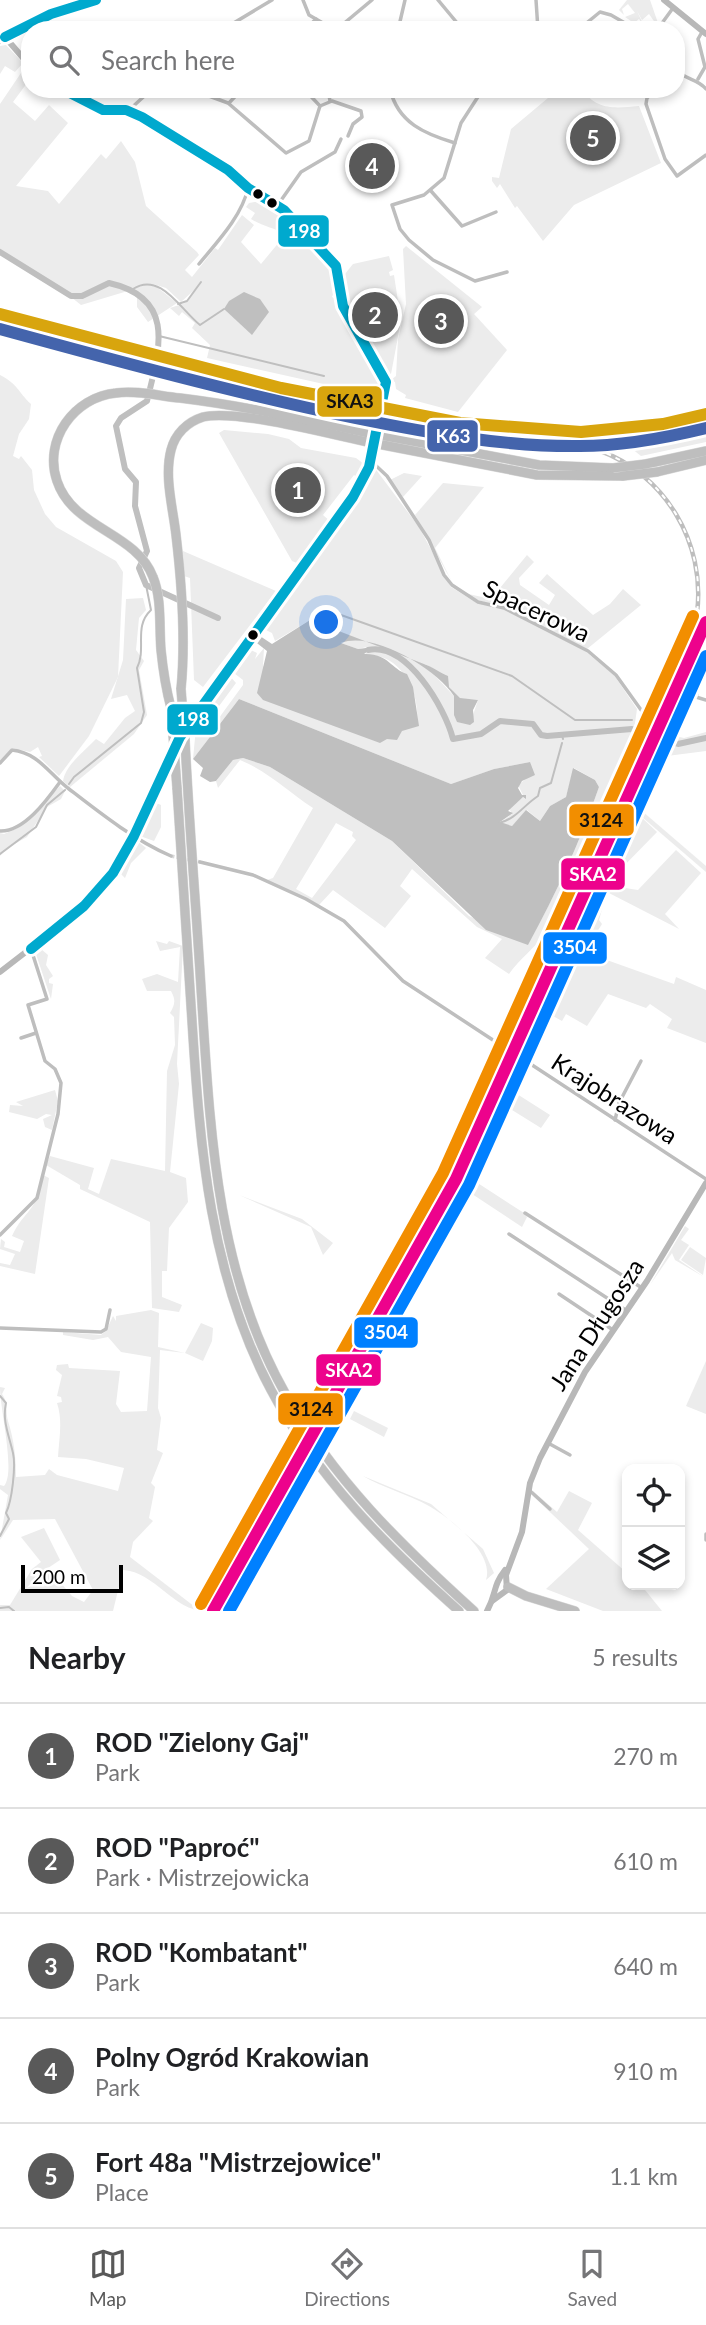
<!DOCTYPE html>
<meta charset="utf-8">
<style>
:root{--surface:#fff;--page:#f2f2f2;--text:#202124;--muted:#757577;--line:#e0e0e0;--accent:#595959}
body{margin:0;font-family:Lato,sans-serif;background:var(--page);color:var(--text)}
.controls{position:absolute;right:21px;bottom:21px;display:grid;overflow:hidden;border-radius:14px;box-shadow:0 4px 10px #0003}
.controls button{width:63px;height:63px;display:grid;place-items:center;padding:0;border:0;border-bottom:2px solid var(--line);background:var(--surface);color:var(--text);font:35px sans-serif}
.scale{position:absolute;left:21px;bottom:18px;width:102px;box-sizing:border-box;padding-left:7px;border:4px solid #000;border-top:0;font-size:19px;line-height:24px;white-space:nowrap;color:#000;-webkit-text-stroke:5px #fff;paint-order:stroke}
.you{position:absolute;left:327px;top:623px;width:24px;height:24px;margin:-18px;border:5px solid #fff;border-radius:50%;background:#1a73e8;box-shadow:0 0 0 10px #1a73e833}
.badge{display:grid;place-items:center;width:46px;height:46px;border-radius:50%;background:var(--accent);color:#fff;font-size:23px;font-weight:700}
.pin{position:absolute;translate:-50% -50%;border:4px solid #fff;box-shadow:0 2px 7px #0006}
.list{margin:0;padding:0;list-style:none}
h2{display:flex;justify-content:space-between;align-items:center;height:91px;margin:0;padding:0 28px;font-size:30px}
h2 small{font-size:23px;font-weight:400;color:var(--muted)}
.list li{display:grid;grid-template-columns:46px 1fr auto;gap:21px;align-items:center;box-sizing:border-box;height:105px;padding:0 28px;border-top:2px solid var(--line)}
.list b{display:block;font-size:26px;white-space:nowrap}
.list p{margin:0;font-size:23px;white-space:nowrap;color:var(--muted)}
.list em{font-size:23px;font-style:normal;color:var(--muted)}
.icon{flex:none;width:38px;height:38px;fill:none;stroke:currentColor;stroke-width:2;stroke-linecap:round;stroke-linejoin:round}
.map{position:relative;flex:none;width:706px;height:1611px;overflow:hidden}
.search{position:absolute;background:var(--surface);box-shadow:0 4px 10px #0003;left:21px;right:21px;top:21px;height:77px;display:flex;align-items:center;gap:18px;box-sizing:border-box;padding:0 24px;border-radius:28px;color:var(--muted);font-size:26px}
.sheet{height:616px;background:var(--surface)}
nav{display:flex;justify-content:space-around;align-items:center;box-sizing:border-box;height:98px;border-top:2px solid var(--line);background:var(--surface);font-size:19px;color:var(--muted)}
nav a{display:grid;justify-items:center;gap:4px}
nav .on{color:var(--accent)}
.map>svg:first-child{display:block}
</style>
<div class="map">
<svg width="706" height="1611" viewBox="0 0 706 1611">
<rect width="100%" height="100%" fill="#fff"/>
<g fill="#ececec" fill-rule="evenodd">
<path d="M627 0H650L658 23 653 30 646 29 656 24 649 14 642 20 637 11 644 26 639 19 634 23 625 17 635 13 628 4 622 9 624 15 619 10Z"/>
<path d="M6 45 23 63 15 72 5 66 0 74V46Z"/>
<path d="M23 70 30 74V79L13 102 35 121 49 105 68 123 16 186 48 191 59 204 101 154 106 159 121 141 135 162 146 206 197 252 199 255 185 270 192 277 215 248 218 250 242 215 254 225 241 242 261 264 285 235C274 227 263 227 251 219L255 213 246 207 249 203 265 200C282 213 331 257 335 276 337 284 335 290 332 297L337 300 383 384 382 397 207 358 210 345 192 328 195 323 182 312 179 316 170 308 185 303 201 284 181 302 166 288 153 284 177 303 148 322 137 307V296L131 290 81 305 51 281 0 249V104Z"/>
<path d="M553 89H582C597 111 615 108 639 106L661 163 574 205 543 241 517 206 515 208 500 184 497 188 492 181V177L499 178 511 129 548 98Z"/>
<path d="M371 144 382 182 379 191H374L362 150Z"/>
<path d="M406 246 482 307 474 314 507 350 458 412 405 398 406 395 396 389 395 382 391 380 396 376 398 339 406 304 403 249Z"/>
<path d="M389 256 393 270 389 272 390 276 394 275 401 321 391 374 388 375 346 306 345 274 353 264Z"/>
<path d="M0 319 49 334 42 350 12 339 0 330Z"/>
<path d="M0 375C19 385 17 391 31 404L29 419 19 434 13 456 19 459 21 456 32 470 34 490 45 514 56 527 116 561 123 572 118 677 89 736 59 776 39 757 42 756 38 747 30 752 12 748 0 761Z"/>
<path d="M706 424V442L641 456 616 436 660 434Z"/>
<path d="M224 430 268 434 289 439 301 448 356 458 364 464 358 478 354 475 323 515 331 522 299 564 292 561 219 433Z"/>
<path d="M374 467 419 527 451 587 477 603 504 609 585 651 614 675 637 709 635 723 649 728 518 1032 517 1011 520 1013 547 951 546 933C535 948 520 958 509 974L485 958 502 939 477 927 412 869 400 886 411 896 385 928 333 890 319 905 267 880 273 878 313 808C287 791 269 772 240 760L218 788 216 781 233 760 243 758 270 767 392 841 469 916 528 944C556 894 580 842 599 787L595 780 574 768 566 797 550 806 540 821 527 810 512 826 499 823 512 814 509 808 523 797 525 799 518 785 531 775 530 762 494 769 451 784 239 699 193 759 197 717 228 674 236 683 211 717 216 722 243 685V680L230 670 247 648 257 653 255 659 264 648 263 666 387 739 417 721C420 690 399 651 363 655L372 650 367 647 358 649 341 643 355 638 310 620 275 641 272 633 262 628 370 468ZM424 664C446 672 447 691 461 699 467 701 473 699 478 700L473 715H454V696ZM336 823 353 832 352 836 356 840 312 898 296 889Z"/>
<path d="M404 473 422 476 403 497 390 480Z"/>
<path d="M443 483 484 487 435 548 452 582 415 515Z"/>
<path d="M183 551 276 591 203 687 194 680 190 578 184 576Z"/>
<path d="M527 555 534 562 519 578 520 585 549 605 555 595 539 583 547 574 593 615 610 604 623 589 641 605 587 649 514 611 478 600 464 593 491 599Z"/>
<path d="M143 598 146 610 139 618 136 650 144 661 139 670 147 715 134 734 70 787 63 781C66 764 84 752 96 739L104 744 125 718 135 711 127 695 111 699 123 660 126 599Z"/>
<path d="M676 657 652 721 643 706Z"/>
<path d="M706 732V751L667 756 663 741 666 734 684 738Z"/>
<path d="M662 743 663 756 639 815 657 832 615 875 625 888 638 890 676 850 701 873 665 914 679 929 607 892 599 920 602 924 589 945 590 954 674 984 676 977 706 990V1043L667 1028 672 1019 650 1004 646 1008 608 994 587 1026 566 1014 562 1021 553 1016 538 1044 527 1036Z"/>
<path d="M60 786 65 791 61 799 47 807 27 837 7 848 0 856V833L4 834 18 828Z"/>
<path d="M154 802 161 805V827L154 841 140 836V832Z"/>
<path d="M642 811 706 866V872L642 817Z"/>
<path d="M136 840 146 848 131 863 125 878 119 872 103 890Z"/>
<path d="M47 940 41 949 48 955 46 965 53 976 49 979V983L53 984 51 999 36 954 39 945Z"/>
<path d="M156 941 167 944 169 941 183 946 177 1064 179 1084 170 1172 186 1178 188 1202 169 1228 167 1271H162V1297L182 1305 179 1312 152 1308 150 1222 80 1189V1185L46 1165 50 1156 94 1168 88 1189 99 1194 111 1159 165 1171 167 1071 175 1045 174 1017 170 1013C175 1005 176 1000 171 991H147L142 979 157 974 178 982 180 947 160 951Z"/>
<path d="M517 1035 457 1170 452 1163 507 1049Z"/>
<path d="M506 1087 550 1115 541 1128 501 1103Z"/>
<path d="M55 1090 58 1101 52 1130 45 1127 43 1119 52 1115 46 1114 37 1119 9 1112 10 1105 23 1106 16 1102Z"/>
<path d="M43 1175 49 1178 35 1274 0 1266V1263L10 1265 15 1254 0 1249 1 1239 5 1242 4 1247 20 1252 24 1241 12 1236C24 1210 37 1213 43 1175Z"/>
<path d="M470 1178 524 1213 527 1217 522 1227 466 1190 452 1212Z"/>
<path d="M239 1195 302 1219 333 1243 323 1255 311 1227Z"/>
<path d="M685 1226 689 1229 681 1240 689 1245 679 1260 704 1277 675 1260 672 1253 650 1285Z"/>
<path d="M690 1247 706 1258 703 1275 681 1260Z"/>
<path d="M151 1310 159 1313 158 1347 185 1353 201 1323 213 1328 212 1341 203 1361 185 1353 160 1350 158 1408 161 1418 157 1450 163 1453 151 1483 155 1487 149 1518 153 1521 133 1542 130 1557 199 1610 207 1606 205 1611C174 1611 155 1572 123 1570L113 1611H0V1605H10L32 1569 41 1562 21 1537 44 1528 60 1560 48 1568 72 1596 84 1602 93 1590 55 1519 13 1520 0 1540 8 1495 0 1489V1485L4 1486C16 1472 0 1411 0 1387L5 1388 2 1394C9 1404 5 1410 8 1421 14 1440 16 1457 16 1477L45 1475 49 1469 57 1475 118 1491 124 1468 86 1459 58 1457C59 1439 63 1421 57 1403L62 1402 61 1397 57 1396 62 1375 56 1370 57 1365 68 1364 69 1368 120 1371 116 1404 121 1412 147 1411 151 1357 121 1352 108 1337 93 1340 63 1335V1332L101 1335 106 1331 113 1316 116 1321V1316Z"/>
<path d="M334 1360 344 1362 317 1414 314 1413 326 1390Z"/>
<path d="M706 1361V1414L686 1406Z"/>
<path d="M354 1411 388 1428 384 1437 350 1419Z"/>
<path d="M363 1476 431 1504 483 1549 494 1573 486 1580C495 1553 450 1518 429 1506 408 1494 383 1488 363 1476Z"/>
<path d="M533 1491 557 1512 569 1491 592 1503 578 1530 627 1573V1585H641L662 1611H603L546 1589 589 1549 533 1496Z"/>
</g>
<g fill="#bfbfbf">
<path d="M244 292 260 299 269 312 252 335 224 309 229 301Z"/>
<path d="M310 620C349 635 389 650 429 666 436 669 440 673 448 676L449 687 460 698 478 700 473 710 474 722 470 725 457 722 454 715V696C437 669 372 630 341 643L358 649 374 647 364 654C388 653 391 669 407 674L413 687 419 726 402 731 397 740 387 739 380 743 263 700 257 693 267 651 253 640 257 634 272 644Z"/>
<path d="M239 699 451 784 494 769 530 762 535 775 522 781 518 788 522 795H526V799L523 797 508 811 513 813 500 822 512 826 526 810 540 821 550 806 566 797 573 768 595 780 599 787C580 842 556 894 528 945L486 930 392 841 270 767 243 758 233 760 216 781 210 782 200 776 203 768 193 759Z"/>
</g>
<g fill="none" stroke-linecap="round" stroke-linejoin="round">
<g stroke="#bfbfbf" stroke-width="2">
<path d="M133 289C160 271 181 310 200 325L224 309"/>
<path d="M178 304 187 301 201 282"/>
<path d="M159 336 324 376"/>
<path d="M305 409 376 423"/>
<path d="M382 424 416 433"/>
<path d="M327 610 512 676 575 720H632"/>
<path d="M562 735 563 739"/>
<path d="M69 784 74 777 141 723 144 712 137 668C147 648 133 627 151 610L146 585"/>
<path d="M499 823C516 819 524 805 538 796L540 788 551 783 562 743"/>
<path d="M0 854 36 827 47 805 65 790"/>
<path d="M0 1396 6 1403C2 1421 9 1435 13 1453 16 1466 12 1501 6 1513L9 1519 0 1536"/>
<path d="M0 1608 9 1607 14 1611"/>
</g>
<g stroke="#bfbfbf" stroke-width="6">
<path d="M0 252 71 296H82L109 283C176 298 160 348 147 401L121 418 116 426 125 469 136 482 135 506 147 551 139 568 146 585 218 618"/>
<path d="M368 650C407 642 445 708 453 739L481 734 500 721 533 724 541 735 547 736 632 729 678 744 706 738"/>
</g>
<path stroke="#d9d9d9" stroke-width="3.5" stroke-dasharray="3.5 2" stroke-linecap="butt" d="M171 856 200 862"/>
<defs>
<g id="highway">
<path d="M380 435 539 465 613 468"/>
<path d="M378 444 537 475 623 476"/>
<path d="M646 464 706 451"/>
<path d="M657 472 706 460"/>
<path d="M181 689C186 638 182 586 176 535 173 508 164 477 171 450 175 434 187 422 203 417 236 409 335 435 371 443"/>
<path d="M171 708C166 689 163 670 161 650 159 626 162 599 153 577 136 532 73 529 57 481 43 440 74 397 116 393 137 390 159 396 180 398 245 406 309 420 373 434"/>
<path d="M185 740C189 823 196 905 201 988 210 1126 215 1269 285 1393 333 1479 401 1545 474 1611"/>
<path d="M177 788C182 866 187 943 192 1021 200 1149 210 1275 271 1390 317 1477 387 1547 459 1611"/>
<path d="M508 1587 526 1596 575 1611"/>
</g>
</defs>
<use href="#highway" stroke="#dbdbdb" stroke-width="10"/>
<g stroke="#bebebe" stroke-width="3.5">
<path d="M303 0 309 15 335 30"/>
<path d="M438 0 463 30"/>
<path d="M536 0 538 30"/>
<path d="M222 30 272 0"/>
<path d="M305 30 316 19"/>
<path d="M336 30 372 0"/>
<path d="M398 30 405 0"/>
<path d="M578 30 600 12 611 15 637 30"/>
<path d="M657 30 673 8"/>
<path d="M676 69C684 80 697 78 706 89"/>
<path d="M698 79 705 67 698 39 702 32"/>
<path d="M190 89 228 103 286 153 309 141 320 106"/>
<path d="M304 89 320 106"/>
<path d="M328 89 330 101"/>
<path d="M390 89C398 123 425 134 455 143"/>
<path d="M483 89 461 123 444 178 424 195 392 205 400 229 409 240 433 260 475 281 507 272"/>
<path d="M657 89 647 98 646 104 665 159 677 176 706 155"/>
<path d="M229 103 242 89"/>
<path d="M320 106 332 101 361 111 362 117 353 124 348 136"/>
<path d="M128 111 152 89"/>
<path d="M431 191 462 226 496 212"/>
<path d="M277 206 301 172 335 152 341 139"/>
<path d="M199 264C217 242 242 216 248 188"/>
<path d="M371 461 387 476 429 540 444 575 452 585 478 602 504 608 588 651 616 675 654 728 670 731 687 700 696 697 706 700"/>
<path d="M696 697 706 660"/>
<path d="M0 763 12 750C39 753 49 774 69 789 100 813 134 840 171 856"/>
<path d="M0 831C24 832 47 800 60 782"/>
<path d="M200 862 253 875 306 899 344 921 403 981 499 1044 505 1045 514 1035 520 1034"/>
<path d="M524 1037 527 1041 524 1055 526 1061 706 1179"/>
<path d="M21 1038 36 1033"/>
<path d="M615 1120 619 1103 641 1061"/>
<path d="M525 1213 642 1288"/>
<path d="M509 1234 627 1311"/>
<path d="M0 1235 37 1198 58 1114 61 1083 55 1069 45 1061 28 1005 47 999 31 949"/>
<path d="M559 1294 613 1330"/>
<path d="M0 1328 101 1332 106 1329 110 1310"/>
<path d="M548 1443 570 1455"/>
<path d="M529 1490 550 1509"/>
<path d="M706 1534V1540"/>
</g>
<g stroke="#b8b8b8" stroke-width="6">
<path d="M664 0 706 34"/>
<path d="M5 37 30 66"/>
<path d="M0 41 45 16 96 0"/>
<path d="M0 972 75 914 108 880 134 836 180 737 358 488 369 467 386 382 343 306 336 266 284 210 248 188 228 170 142 117 126 110H103L62 89"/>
<path d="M492 1601 507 1590 506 1575 522 1532 530 1483 540 1458 585 1372 647 1281 706 1183"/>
<path d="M487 1611C497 1593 492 1587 505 1570"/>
</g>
<use href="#highway" stroke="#bebebe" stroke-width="9"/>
<defs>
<path id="rail" d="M411 414C440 420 468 431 498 436 531 441 566 439 598 450 665 474 706 543 697 613 693 649 677 687 663 719"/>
</defs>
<use href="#rail" stroke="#bebebe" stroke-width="4.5"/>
<use href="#rail" stroke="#fff" stroke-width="2" stroke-dasharray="5" stroke-linecap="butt"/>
<defs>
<g id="highway-bridge">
<path d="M373 434 380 435"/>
<path d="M371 443 378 444"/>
<path d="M613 468 646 464"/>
<path d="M623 476 657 472"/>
<path d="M181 689 185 740"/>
<path d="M171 708 177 788"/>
</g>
</defs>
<use href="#highway-bridge" stroke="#dbdbdb" stroke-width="10" stroke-linecap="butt"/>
<use href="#highway-bridge" stroke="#bebebe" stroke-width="9"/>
<defs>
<g id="bus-1">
<path d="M5 37 51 14 96 0"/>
<path d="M31 949 84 906 113 873 134 836 180 737 353 497 369 467 386 382 343 306 336 266 284 210 248 188 228 170 142 117 126 110H103L62 89"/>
</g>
</defs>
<use href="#bus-1" stroke="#fff" stroke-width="16"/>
<use href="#bus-1" stroke="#00a9ce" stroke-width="10"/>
<defs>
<path id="rail-1" d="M213 1611 456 1179 706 622"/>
<path id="rail-2" d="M0 314 281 388 460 423 581 432 663 424 706 414"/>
<path id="rail-3" d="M0 329C117 361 235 393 355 418 429 433 504 447 580 446 623 446 665 438 706 428"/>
<path id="rail-4" d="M229 1611 469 1185 706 656"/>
<path id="rail-5" d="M201 1604 443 1173 693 616"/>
</defs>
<use href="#rail-1" stroke="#fff" stroke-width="18"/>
<use href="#rail-2" stroke="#fff" stroke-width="18"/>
<use href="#rail-3" stroke="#fff" stroke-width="18"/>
<use href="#rail-4" stroke="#fff" stroke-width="18"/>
<use href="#rail-5" stroke="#fff" stroke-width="18"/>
<use href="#rail-1" stroke="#ed028c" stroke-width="12"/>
<use href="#rail-2" stroke="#d8a50e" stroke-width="12"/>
<use href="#rail-3" stroke="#4464ac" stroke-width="12"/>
<use href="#rail-4" stroke="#0080ff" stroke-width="12"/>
<use href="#rail-5" stroke="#f28e00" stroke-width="12"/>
</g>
<g fill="#000" stroke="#fff" stroke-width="2.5">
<circle cx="258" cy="194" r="6"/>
<circle cx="272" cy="203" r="6"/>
<circle cx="253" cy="635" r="6"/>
</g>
<g text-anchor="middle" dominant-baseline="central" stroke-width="5" stroke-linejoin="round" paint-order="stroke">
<g font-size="24" fill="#000" stroke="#fff">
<text transform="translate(537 610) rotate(25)">Spacerowa</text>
<text transform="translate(615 1098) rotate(33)">Krajobrazowa</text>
<text transform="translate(596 1324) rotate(-57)">Jana Długosza</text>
</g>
</g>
<g stroke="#fff" stroke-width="2.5">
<rect x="277" y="214" width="53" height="34" rx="7" fill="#00a9ce"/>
<rect x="316" y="385" width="67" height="33" rx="7" fill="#d8a50e"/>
<rect x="426" y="419" width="53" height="34" rx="7" fill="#4464ac"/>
<rect x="166" y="703" width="53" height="33" rx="7" fill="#00a9ce"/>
<rect x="568" y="803" width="67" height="34" rx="7" fill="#f28e00"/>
<rect x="560" y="857" width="66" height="34" rx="7" fill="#ed028c"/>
<rect x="542" y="931" width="66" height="34" rx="7" fill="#0080ff"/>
<rect x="353" y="1316" width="66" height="33" rx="7" fill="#0080ff"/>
<rect x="315" y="1353" width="67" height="34" rx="7" fill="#ed028c"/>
<rect x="277" y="1392" width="67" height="34" rx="7" fill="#f28e00"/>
</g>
<g font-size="19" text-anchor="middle" font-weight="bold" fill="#fff">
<text x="304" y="238">198</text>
<text x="453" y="443">K63</text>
<text x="193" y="726">198</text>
<text x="593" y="881">SKA2</text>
<text x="575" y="954">3504</text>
<text x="386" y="1339">3504</text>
<text x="349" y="1377">SKA2</text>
</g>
<g font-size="19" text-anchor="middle" font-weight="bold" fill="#111">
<text x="350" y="408">SKA3</text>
<text x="601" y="827">3124</text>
<text x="311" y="1416">3124</text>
</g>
</svg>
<div class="controls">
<button><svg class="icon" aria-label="locate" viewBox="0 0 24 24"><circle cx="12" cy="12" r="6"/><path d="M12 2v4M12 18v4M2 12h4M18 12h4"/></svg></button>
<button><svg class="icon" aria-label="layers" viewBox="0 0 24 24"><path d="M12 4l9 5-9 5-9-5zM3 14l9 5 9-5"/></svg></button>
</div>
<div class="scale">200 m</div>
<div class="you"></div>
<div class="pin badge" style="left:298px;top:490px">1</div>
<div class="pin badge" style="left:375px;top:315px">2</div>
<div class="pin badge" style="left:441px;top:321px">3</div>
<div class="pin badge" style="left:372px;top:166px">4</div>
<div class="pin badge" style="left:593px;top:138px">5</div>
<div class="search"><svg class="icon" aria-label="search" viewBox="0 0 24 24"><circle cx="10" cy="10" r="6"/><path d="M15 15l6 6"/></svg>Search here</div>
</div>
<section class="sheet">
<h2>Nearby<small>5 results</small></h2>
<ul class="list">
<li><span class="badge">1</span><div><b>ROD &quot;Zielony Gaj&quot;</b><p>Park</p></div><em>270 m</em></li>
<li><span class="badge">2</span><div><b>ROD &quot;Paproć&quot;</b><p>Park · Mistrzejowicka</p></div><em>610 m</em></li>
<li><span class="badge">3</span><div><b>ROD &quot;Kombatant&quot;</b><p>Park</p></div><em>640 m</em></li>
<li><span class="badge">4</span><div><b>Polny Ogród Krakowian</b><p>Park</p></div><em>910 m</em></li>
<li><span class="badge">5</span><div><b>Fort 48a &quot;Mistrzejowice&quot;</b><p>Place</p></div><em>1.1 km</em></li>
</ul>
</section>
<nav>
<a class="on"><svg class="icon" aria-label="map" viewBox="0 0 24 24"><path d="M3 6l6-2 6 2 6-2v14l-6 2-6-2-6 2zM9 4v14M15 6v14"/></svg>Map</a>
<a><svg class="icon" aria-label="directions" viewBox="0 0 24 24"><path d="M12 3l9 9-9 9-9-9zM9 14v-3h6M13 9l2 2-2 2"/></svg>Directions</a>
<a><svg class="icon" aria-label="saved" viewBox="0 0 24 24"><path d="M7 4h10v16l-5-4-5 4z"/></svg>Saved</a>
</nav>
